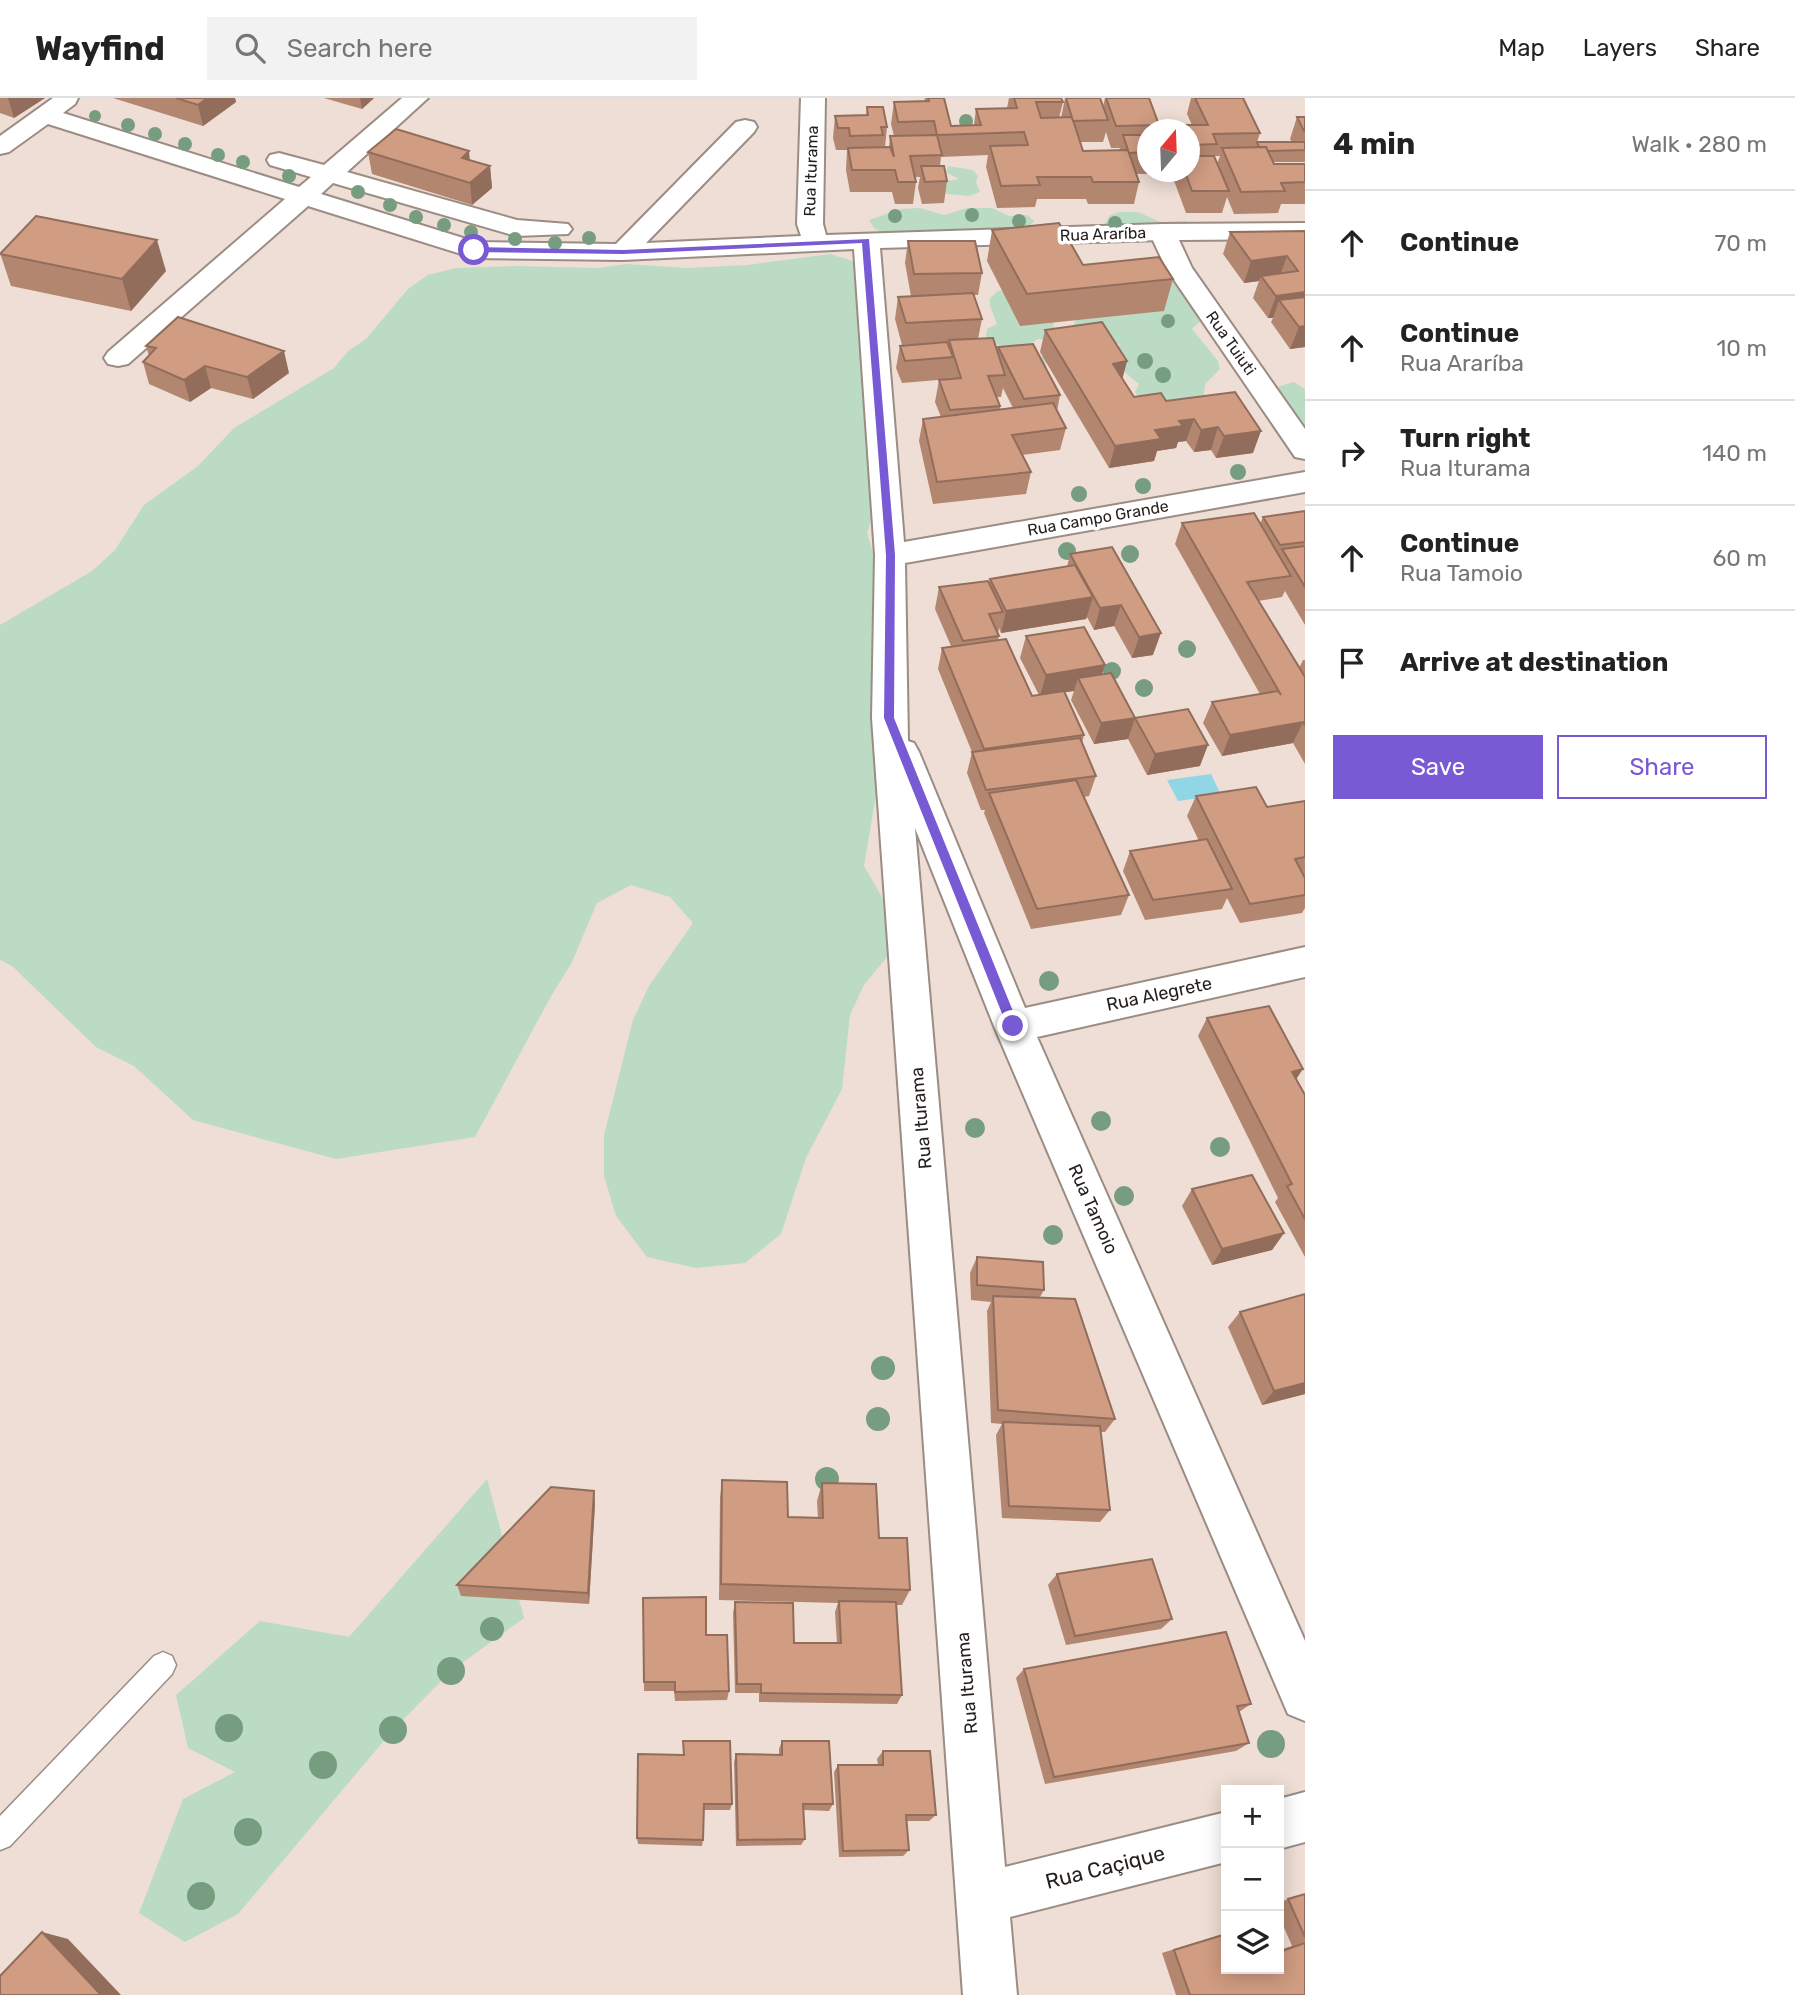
<!DOCTYPE html>
<meta charset="utf-8">
<style>
:root{--surface:#fff;--page:#f2f2f2;--text:#222;--muted:#767676;--line:#e0e0e0;--accent:#775ad4}
body{margin:0;font-family:Rubik,sans-serif;background:var(--page);color:var(--text)}
.controls{position:absolute;right:21px;bottom:21px;display:grid;overflow:hidden;border-radius:0px;box-shadow:0 4px 18px #0003}
.controls button{width:63px;height:63px;display:grid;place-items:center;padding:0;border:0;border-bottom:2px solid var(--line);background:var(--surface);color:var(--text);font:35px sans-serif}
.compass{position:absolute;left:1137px;top:21px;width:63px;height:63px;border-radius:50%;background:var(--surface);box-shadow:0 4px 18px #0003;rotate:19deg}
.stop{position:absolute;width:21px;height:21px;margin:-16px;border:5px solid #775ad4;border-radius:50%;background:#fff}
.stop.end{background:#775ad4;border-color:#fff;box-shadow:0 2px 7px #0008}
.list{margin:0;padding:0;list-style:none}
h2{display:flex;justify-content:space-between;align-items:center;height:91px;margin:0;padding:0 28px;font-size:30px}
h2 small{font-size:23px;font-weight:400;color:var(--muted)}
.list li{display:grid;grid-template-columns:46px 1fr auto;gap:21px;align-items:center;box-sizing:border-box;height:105px;padding:0 28px;border-top:2px solid var(--line)}
.list b{display:block;font-size:26px;white-space:nowrap}
.list p{margin:0;font-size:23px;white-space:nowrap;color:var(--muted)}
.list em{font-size:23px;font-style:normal;color:var(--muted)}
.actions{display:flex;gap:14px;padding:21px 28px}
.actions a{flex:1;padding:16px 0;border:2px solid var(--accent);border-radius:0px;text-align:center;font-size:24px;color:var(--accent)}
.actions .main{background:var(--accent);color:#fff}
.icon{flex:none;width:38px;height:38px;fill:none;stroke:currentColor;stroke-width:2;stroke-linecap:round;stroke-linejoin:round}
.map{position:relative;flex:none;width:1305px;height:1897px;overflow:hidden}
header{display:flex;align-items:center;gap:42px;box-sizing:border-box;height:98px;padding:0 35px;background:var(--surface);border-bottom:2px solid var(--line)}
header strong{font-size:33px}
nav{display:flex;gap:38px;margin-inline-start:auto;font-size:24px}
.search{width:490px;height:63px;background:var(--page);display:flex;align-items:center;gap:18px;box-sizing:border-box;padding:0 24px;border-radius:0px;color:var(--muted);font-size:26px}
main{display:flex}
aside{flex:1;background:var(--surface)}
.map>svg:first-child{display:block}
</style>
<header>
<strong>Wayfind</strong>
<div class="search"><svg class="icon" aria-label="search" viewBox="0 0 24 24"><circle cx="10" cy="10" r="6"/><path d="M15 15l6 6"/></svg>Search here</div>
<nav><a>Map</a><a>Layers</a><a>Share</a></nav>
</header>
<main>
<div class="map">
<svg width="1305" height="1897" viewBox="0 0 1305 1897">
<rect width="100%" height="100%" fill="#eeded5"/>
<g fill="#bbdbc5">
<path d="M948 68 973 72 978 78 976 84 980 94 969 98 936 95 943 83 956 82 958 80 946 75Z"/>
<path d="M920 110 944 117 967 110H992L1009 118 1027 117 1034 123 1029 129 1003 130 1004 133 948 132 893 142 874 130 869 122 901 111Z"/>
<path d="M1119 114H1138L1160 124 1186 123 1187 127 1132 143 1125 142 1104 128 1109 118Z"/>
<path d="M830 156 859 165 893 352 867 435 889 506V620L864 768 898 827 887 859 864 887 850 917 842 991 806 1060 781 1136 745 1165 696 1170 647 1159 616 1118 604 1078V1037L633 922 649 888 693 825 670 799 631 787 597 805 571 866 550 900 475 1039 336 1061 193 1022 134 968 96 949 12 868 0 862V527L92 473 115 452 144 407 198 368 234 330 334 270 348 253 366 241 408 191 428 177 456 170 515 168 598 170 626 166 686 170 748 167Z"/>
<path d="M1139 160 1178 167 1206 218 1192 231 1218 263 1220 271 1205 286 1203 304 1142 303 1135 294 1139 286 1120 270 1112 253 1120 247 1107 242 1038 241 1030 246 1034 255 1046 260 1047 287 1007 253 986 239 987 231 997 226 990 208V200L998 193 1010 191 1055 220 1053 228 1062 235 1073 231 1075 222 1082 216H1132L1134 209 1108 189 1115 166Z"/>
<path d="M1294 284 1305 291V339L1270 295 1277 289Z"/>
<path d="M487 1381 524 1520 451 1573 393 1632 238 1816 185 1844 139 1815 183 1701 235 1674 188 1650 176 1597 260 1523 349 1539Z"/>
</g>
<path fill="#90d6e5" d="M1211 676 1221 697 1178 703 1167 682Z"/>
<g fill="none" stroke-linecap="round" stroke-linejoin="round">
<defs>
<path id="lane" d="M163 1554 172 1558 176 1567 172 1576 10 1748 0 1752V1718L154 1558Z"/>
<g id="street">
<path d="M53 0H78L75 6 63 15 299 89 311 79 270 67 267 62 270 57 279 55 324 67 402 0H428L347 74 517 122 568 126 572 131 568 136 516 138 333 85 321 96 476 144 616 146 736 24 745 22 754 24 757 29 754 34 646 145 801 138 797 126 801 0H825L823 126 826 137 1162 126 1171 129 1175 134 1171 139 1162 142 880 150 904 444 1305 374V394L905 465 908 643 914 645 919 654 1025 910 1305 849V879L1037 939 1305 1543V1623L1288 1616 994 928 915 730 1005 1769 1226 1714V1764L1010 1819 1017 1897H963L872 620 875 457 854 151 623 162 474 160 308 108 128 266 118 268 108 266 104 260 108 254 285 101 48 26 9 54 0 56V38Z"/>
<path d="M1305 1694V1744L1279 1751V1701Z"/>
</g>
<path id="secondary" d="M1305 125V141L1179 142 1192 170 1305 331V361L1295 359 1166 170 1149 134 1153 129 1162 126Z"/>
</defs>
<use href="#lane" stroke="#9b8c84" stroke-width="3"/>
<use href="#street" stroke="#9b8c84" stroke-width="4"/>
<use href="#secondary" stroke="#9b8c84" stroke-width="4"/>
<use href="#lane" fill="#fff" fill-rule="evenodd"/>
<use href="#street" fill="#fff" fill-rule="evenodd"/>
<use href="#secondary" fill="#fff" fill-rule="evenodd"/>
</g>
<g fill="#779d81">
<circle cx="95" cy="18" r="6"/>
<circle cx="966" cy="23" r="7"/>
<circle cx="128" cy="27" r="7"/>
<circle cx="155" cy="36" r="7"/>
<circle cx="185" cy="46" r="7"/>
<circle cx="218" cy="57" r="7"/>
<circle cx="243" cy="64" r="7"/>
<circle cx="289" cy="78" r="7"/>
<circle cx="358" cy="94" r="7"/>
<circle cx="390" cy="107" r="7"/>
<circle cx="972" cy="117" r="7"/>
<circle cx="895" cy="118" r="7"/>
<circle cx="416" cy="119" r="7"/>
<circle cx="1019" cy="123" r="7"/>
<circle cx="1115" cy="125" r="7"/>
<circle cx="444" cy="127" r="7"/>
<circle cx="471" cy="134" r="7"/>
<circle cx="589" cy="140" r="7"/>
<circle cx="515" cy="141" r="7"/>
<circle cx="555" cy="145" r="7"/>
<circle cx="1168" cy="223" r="7"/>
<circle cx="1145" cy="263" r="8"/>
<circle cx="1163" cy="277" r="8"/>
<circle cx="1238" cy="374" r="8"/>
<circle cx="1143" cy="388" r="8"/>
<circle cx="1079" cy="396" r="8"/>
<circle cx="1067" cy="453" r="9"/>
<circle cx="1130" cy="456" r="9"/>
<circle cx="1187" cy="551" r="9"/>
<circle cx="1112" cy="573" r="9"/>
<circle cx="1144" cy="590" r="9"/>
<circle cx="1049" cy="883" r="10"/>
<circle cx="1101" cy="1023" r="10"/>
<circle cx="975" cy="1030" r="10"/>
<circle cx="1220" cy="1049" r="10"/>
<circle cx="1124" cy="1098" r="10"/>
<circle cx="1053" cy="1137" r="10"/>
<circle cx="883" cy="1270" r="12"/>
<circle cx="878" cy="1321" r="12"/>
<circle cx="827" cy="1381" r="12"/>
<circle cx="492" cy="1531" r="12"/>
<circle cx="451" cy="1573" r="14"/>
<circle cx="229" cy="1630" r="14"/>
<circle cx="393" cy="1632" r="14"/>
<circle cx="1271" cy="1646" r="14"/>
<circle cx="323" cy="1667" r="14"/>
<circle cx="248" cy="1734" r="14"/>
<circle cx="201" cy="1798" r="14"/>
</g>
<g fill="#b38670" fill-rule="evenodd">
<path d="M0 0H45L14 20 0 15Z"/>
<path d="M113 0H235L236 4 203 28Z"/>
<path d="M324 0H374L362 11Z"/>
<path d="M925 0H944L951 28 974 27 976 11 1007 10 1009 0H1061L1063 4 1059 20H1061L1065 0H1100L1103 9 1105 0H1149L1159 27H1192L1187 16 1191 0H1243L1260 35 1257 44H1292L1290 41 1297 19H1305V64H1273L1274 66H1305V106H1281L1278 115 1234 116 1227 99 1222 115H1186L1173 80 1175 74H1189V32H1147V74H1167V76H1137L1139 84 1134 106H1088L1086 101H1037L1035 109 997 110 986 69 988 57 941 59 940 68 947 83 944 105 922 106 918 90 920 79H915L916 84 913 106H895L892 94H850L846 72 847 52H836L833 40 835 18 866 17 867 9 887 29 885 49H889L890 38H894L891 26 894 4 924 3ZM1106 34 1111 50H1120L1119 52 1083 53 1080 44H1103ZM1214 58H1220L1217 66Z"/>
<path d="M368 54 470 62 490 68 492 90 472 107 372 76Z"/>
<path d="M992 132 1083 167 1173 181 1164 213 1020 228 987 163Z"/>
<path d="M1305 133V249L1290 251 1271 224 1273 220H1268L1253 200 1259 183 1244 185 1223 156 1230 134Z"/>
<path d="M908 143 982 175 978 197H974L982 221 978 241 997 253 998 249 1060 297 1057 313 1066 330 1060 352 1022 357 1031 374 1026 396 933 406 919 343 923 321 941 319 935 304 939 282 951 281 950 279 949 281 902 285 896 270 900 248 922 246 902 247 895 221 898 199 925 198H911L905 165ZM1003 290 1013 310 1000 312V308L997 299H1001Z"/>
<path d="M0 155 166 173 131 213 11 188Z"/>
<path d="M1045 232 1127 263 1122 281 1134 299 1166 303 1235 294 1253 355 1216 360 1211 352 1194 354 1186 343 1178 344 1176 350 1157 353 1154 363 1109 370 1040 254Z"/>
<path d="M146 248 289 275 253 301 211 290 190 304 149 286 143 264 149 258Z"/>
<path d="M1305 413V527L1285 493 1282 499 1258 503 1299 570 1303 562H1305V666L1293 645 1222 658 1203 625 1212 604 1260 596 1175 446 1182 425 1260 426 1263 419Z"/>
<path d="M1112 449 1153 557 1132 560 1114 528 1094 532 1087 519 1086 521 1001 535 999 530 998 536 999 538 998 542 1032 598 1039 597 1020 560 1026 538 1105 567 1102 576 1135 620 1200 668 1147 677 1128 641 1094 646 1071 602 1074 593 1064 594 1084 637 1082 645 1096 678 1089 698 1084 699 1129 797 1121 817 1031 831 984 715 985 712H981L967 675 972 654 938 571 942 550 951 548 935 511 939 489 989 485 990 481 1067 469 1070 456Z"/>
<path d="M1196 698 1267 709 1305 703V778H1304L1305 780V810L1302 815 1240 825 1227 800 1222 811 1145 822 1123 773 1130 753 1199 743 1187 718Z"/>
<path d="M1207 920 1297 981 1305 997V1159L1275 1104 1278 1100 1198 938Z"/>
<path d="M1192 1091 1284 1135 1272 1152 1212 1167 1182 1108Z"/>
<path d="M977 1159 1044 1192 1040 1199 1115 1321 1105 1334H1100L1110 1412 1100 1424 1002 1420 996 1337 1002 1326 991 1325 987 1213 991 1204 971 1202 970 1175Z"/>
<path d="M1240 1214 1305 1296 1262 1307 1228 1229Z"/>
<path d="M722 1382 788 1419 818 1420 817 1403 822 1385 879 1440 910 1492 902 1507H897L902 1597 897 1606 759 1604V1595H735L733 1515 735 1504 794 1545H837L835 1514 838 1505 719 1502 720 1400Z"/>
<path d="M594 1393 595 1406 589 1506 461 1498 457 1487Z"/>
<path d="M1057 1476 1172 1521 1161 1531 1066 1547 1048 1487Z"/>
<path d="M643 1500 706 1537 729 1593 727 1602 675 1603 674 1593H644Z"/>
<path d="M1024 1571 1251 1606 1239 1614 1249 1645 1236 1653 1045 1686 1016 1580Z"/>
<path d="M683 1643 732 1706 730 1712H703V1742L702 1748 638 1746 637 1740 683 1657Z"/>
<path d="M782 1643 833 1706 829 1713 803 1712 805 1741 801 1747 736 1748 734 1664 736 1656 779 1657V1651Z"/>
<path d="M883 1653 936 1717 929 1723H907L909 1752 903 1758 839 1759 834 1674 838 1667H878L877 1661Z"/>
<path d="M1305 1796V1897H1176L1162 1855 1226 1835V1871H1279V1852L1292 1848 1279 1818V1804Z"/>
</g>
<g fill="#926d5b">
<path d="M8 0H45L14 20Z"/>
<path d="M207 0H235L236 4 203 28 198 7Z"/>
<path d="M360 0H374L362 11Z"/>
<path d="M469 53 471 75 462 60Z"/>
<path d="M490 68 492 90 472 107 470 85Z"/>
<path d="M157 142 166 173 131 213 122 181Z"/>
<path d="M1287 158 1279 180 1261 178 1259 183 1244 185 1251 163Z"/>
<path d="M1305 194V215L1279 202 1273 220H1268L1276 198Z"/>
<path d="M1305 228V249L1290 251 1299 229Z"/>
<path d="M284 253 289 275 253 301 247 279Z"/>
<path d="M1127 263 1121 286 1113 266Z"/>
<path d="M205 268 211 290 190 304 184 282Z"/>
<path d="M1194 321 1186 343 1178 344 1176 350 1157 353 1154 363 1109 370 1115 348 1179 323Z"/>
<path d="M1218 329 1211 352 1194 354 1201 332Z"/>
<path d="M1261 333 1253 355 1216 360 1224 338Z"/>
<path d="M1093 499 1086 521 1001 535 1006 513Z"/>
<path d="M1121 507 1114 528 1094 532 1100 510Z"/>
<path d="M1161 535 1153 557 1132 560 1139 539Z"/>
<path d="M1105 567 1098 589 1078 580 1074 593 1040 598 1046 577Z"/>
<path d="M1135 620 1128 641 1094 646 1101 625Z"/>
<path d="M1303 624 1293 645 1222 658 1230 637Z"/>
<path d="M1208 647 1200 668 1147 677 1155 656Z"/>
<path d="M1303 971 1291 989 1292 974Z"/>
<path d="M1284 1135 1272 1152 1212 1167 1222 1151Z"/>
<path d="M1305 1285V1296L1262 1307 1274 1293Z"/>
<path d="M594 1393 595 1406 589 1506 588 1495Z"/>
<path d="M42 1834 68 1841 121 1897H101Z"/>
</g>
<g fill="#d09c82" stroke="#926d5b" stroke-width="2">
<path d="M176 0H207L198 7Z"/>
<path d="M928 0H944L951 28 981 27 976 11 1017 10 1014 0H1061L1063 4H1036L1041 20 1072 19 1083 53 1128 52 1139 84H1093L1091 79H1037L1040 87 1001 88 990 48 1028 47 1024 34 937 37 934 23 898 24 894 4 929 3Z"/>
<path d="M1066 0H1100L1108 22 1073 23Z"/>
<path d="M1106 0H1149L1159 27 1116 28Z"/>
<path d="M1195 0H1243L1260 35 1213 36 1217 46 1189 47V32H1160L1159 27H1208Z"/>
<path d="M867 9H883L887 29H881L883 37 850 38 849 30H838L835 18 868 17Z"/>
<path d="M1297 19H1305V33H1304Z"/>
<path d="M396 31 469 53 462 60 490 68 470 85 368 54Z"/>
<path d="M937 37 942 57 910 58 916 84H898L895 72H852L848 50 890 49 894 59 890 38Z"/>
<path d="M1123 37H1147V54L1129 55Z"/>
<path d="M1257 44H1305V52L1268 53 1266 49H1259Z"/>
<path d="M1266 49 1274 66H1305V84L1281 85 1285 93 1241 94 1222 50Z"/>
<path d="M1189 58H1214L1229 93H1192L1185 74H1189Z"/>
<path d="M921 68H944L947 83 925 84Z"/>
<path d="M36 118 157 142 122 181 0 156Z"/>
<path d="M1059 125 1083 167 1159 159 1173 181 1027 196 992 132Z"/>
<path d="M1305 133V194L1276 198 1261 178 1298 173 1287 158 1251 163 1230 134Z"/>
<path d="M908 143H975L982 175 914 176Z"/>
<path d="M973 195 982 221 906 225 898 199Z"/>
<path d="M1305 199V228L1299 229 1279 202Z"/>
<path d="M178 219 284 253 247 279 205 268 184 282 143 264 156 250 146 248Z"/>
<path d="M1102 224 1127 263 1113 266 1134 299 1161 295 1166 303 1235 294 1261 333 1224 338 1218 329 1201 332 1194 321 1179 323 1183 328 1155 332 1161 341 1115 348 1045 232Z"/>
<path d="M993 240 1005 277 988 278 1000 308 950 312 939 282 961 280 949 242Z"/>
<path d="M947 244 953 259 905 263 900 248Z"/>
<path d="M1033 246 1060 297 1024 301 998 249Z"/>
<path d="M1053 305 1066 330 1012 337 1031 374 937 384 923 321Z"/>
<path d="M1305 413V444L1280 447 1263 419Z"/>
<path d="M1254 415 1291 478 1247 484 1305 579V627L1303 624 1230 637 1212 604 1278 593 1281 597 1182 425Z"/>
<path d="M1305 448V489L1282 451Z"/>
<path d="M1112 449 1161 535 1139 539 1121 507 1100 510 1070 456Z"/>
<path d="M1075 467 1093 499 1006 513 990 481Z"/>
<path d="M988 483 1003 514 989 516 999 538 963 543 939 489Z"/>
<path d="M1084 529 1105 567 1046 577 1026 538Z"/>
<path d="M1006 541 1032 598 1064 593 1084 637 984 651 942 550Z"/>
<path d="M1111 575 1135 620 1188 611 1208 647 1155 656 1135 620 1101 625 1078 580Z"/>
<path d="M1080 640 1096 678 986 692 972 654Z"/>
<path d="M1076 682 1129 797 1037 811 989 695Z"/>
<path d="M1256 689 1267 709 1305 703V759L1295 761 1305 780V797L1250 806 1196 698Z"/>
<path d="M1207 741 1232 791 1153 802 1130 753Z"/>
<path d="M1269 908 1303 971 1292 974 1305 997V1121L1287 1088 1292 1086 1207 920Z"/>
<path d="M1252 1077 1284 1135 1222 1151 1192 1091Z"/>
<path d="M977 1159 1043 1164 1044 1192 977 1187Z"/>
<path d="M1305 1196V1285L1274 1293 1240 1214Z"/>
<path d="M993 1198 1075 1201 1115 1321 998 1312Z"/>
<path d="M1003 1324 1100 1328 1110 1412 1009 1408Z"/>
<path d="M722 1382 787 1384 788 1419 823 1420 822 1385 876 1386 879 1440H907L910 1492 721 1486Z"/>
<path d="M551 1389 594 1393 588 1495 457 1487Z"/>
<path d="M1152 1461 1172 1521 1075 1538 1057 1476Z"/>
<path d="M706 1499V1537H727L729 1593 675 1594V1584H644L643 1500Z"/>
<path d="M839 1503 896 1504 902 1597 761 1595V1586H737L735 1504 793 1505 794 1545H841Z"/>
<path d="M1226 1534 1251 1606 1237 1608 1249 1645 1054 1679 1024 1571Z"/>
<path d="M683 1643H730L732 1706H704L703 1742 637 1740 638 1656 684 1657Z"/>
<path d="M782 1643H829L833 1706H803L805 1741 738 1742 736 1656 782 1657Z"/>
<path d="M883 1653H930L936 1717H906L909 1752 843 1753 838 1667H883Z"/>
<path d="M1305 1796V1839L1288 1801Z"/>
<path d="M42 1834 101 1897H0V1878Z"/>
<path d="M1226 1836V1871H1279V1854L1305 1845V1897H1190L1174 1852Z"/>
</g>
<path fill="#775ad4" d="M869 141 895 457 894 620 1019 928 1013 932 1007 928 884 620 886 457 862 145 623 156 474 154 470 152 474 149 623 152Z"/>
<g text-anchor="middle" dominant-baseline="central" stroke-width="7" stroke-linejoin="round" paint-order="stroke">
<g font-size="16" fill="#251f1c" stroke="#fff">
<text transform="translate(811 73) rotate(-88)">Rua Iturama</text>
<text transform="translate(1103 136) rotate(-2)">Rua Araríba</text>
<text transform="translate(1231 245) rotate(55)">Rua Tuiuti</text>
<text transform="translate(1098 420) rotate(-10)">Rua Campo Grande</text>
</g>
<g font-size="18" fill="#251f1c" stroke="#fff">
<text transform="translate(1159 896) rotate(-12)">Rua Alegrete</text>
<text transform="translate(921 1020) rotate(-95)">Rua Iturama</text>
<text transform="translate(1093 1111) rotate(66)">Rua Tamoio</text>
<text transform="translate(967 1585) rotate(-95)">Rua Iturama</text>
</g>
<g font-size="21" fill="#251f1c" stroke="#fff">
<text transform="translate(1105 1769) rotate(-14)">Rua Caçique</text>
</g>
</g>
</svg>
<div class="controls">
<button>+</button>
<button>−</button>
<button><svg class="icon" aria-label="layers" viewBox="0 0 24 24"><path d="M12 4l9 5-9 5-9-5zM3 14l9 5 9-5"/></svg></button>
</div>
<svg class="compass" viewBox="-18 -18 36 36"><path d="M0-13l5 13h-10z" fill="#e53935"/><path d="M0 13l5-13h-10z" fill="#767676"/></svg>
<div class="stop" style="left:474px;top:152px"></div>
<div class="stop end" style="left:1013px;top:928px"></div>
</div>
<aside>
<h2>4 min<small>Walk · 280 m</small></h2>
<ul class="list">
<li><svg class="icon" aria-label="ahead" viewBox="0 0 24 24"><path d="M12 20V5M6 11l6-6 6 6"/></svg><div><b>Continue</b></div><em>70 m</em></li>
<li><svg class="icon" aria-label="ahead" viewBox="0 0 24 24"><path d="M12 20V5M6 11l6-6 6 6"/></svg><div><b>Continue</b><p>Rua Araríba</p></div><em>10 m</em></li>
<li><svg class="icon" aria-label="right" viewBox="0 0 24 24"><path d="M7 20v-9h11M14 6l5 5-5 5"/></svg><div><b>Turn right</b><p>Rua Iturama</p></div><em>140 m</em></li>
<li><svg class="icon" aria-label="ahead" viewBox="0 0 24 24"><path d="M12 20V5M6 11l6-6 6 6"/></svg><div><b>Continue</b><p>Rua Tamoio</p></div><em>60 m</em></li>
<li><svg class="icon" aria-label="arrive" viewBox="0 0 24 24"><path d="M6 21V4h12l-3 4 3 4H6"/></svg><div><b>Arrive at destination</b></div></li>
</ul>
<div class="actions"><a class="main">Save</a><a>Share</a></div>
</aside>
</main>
